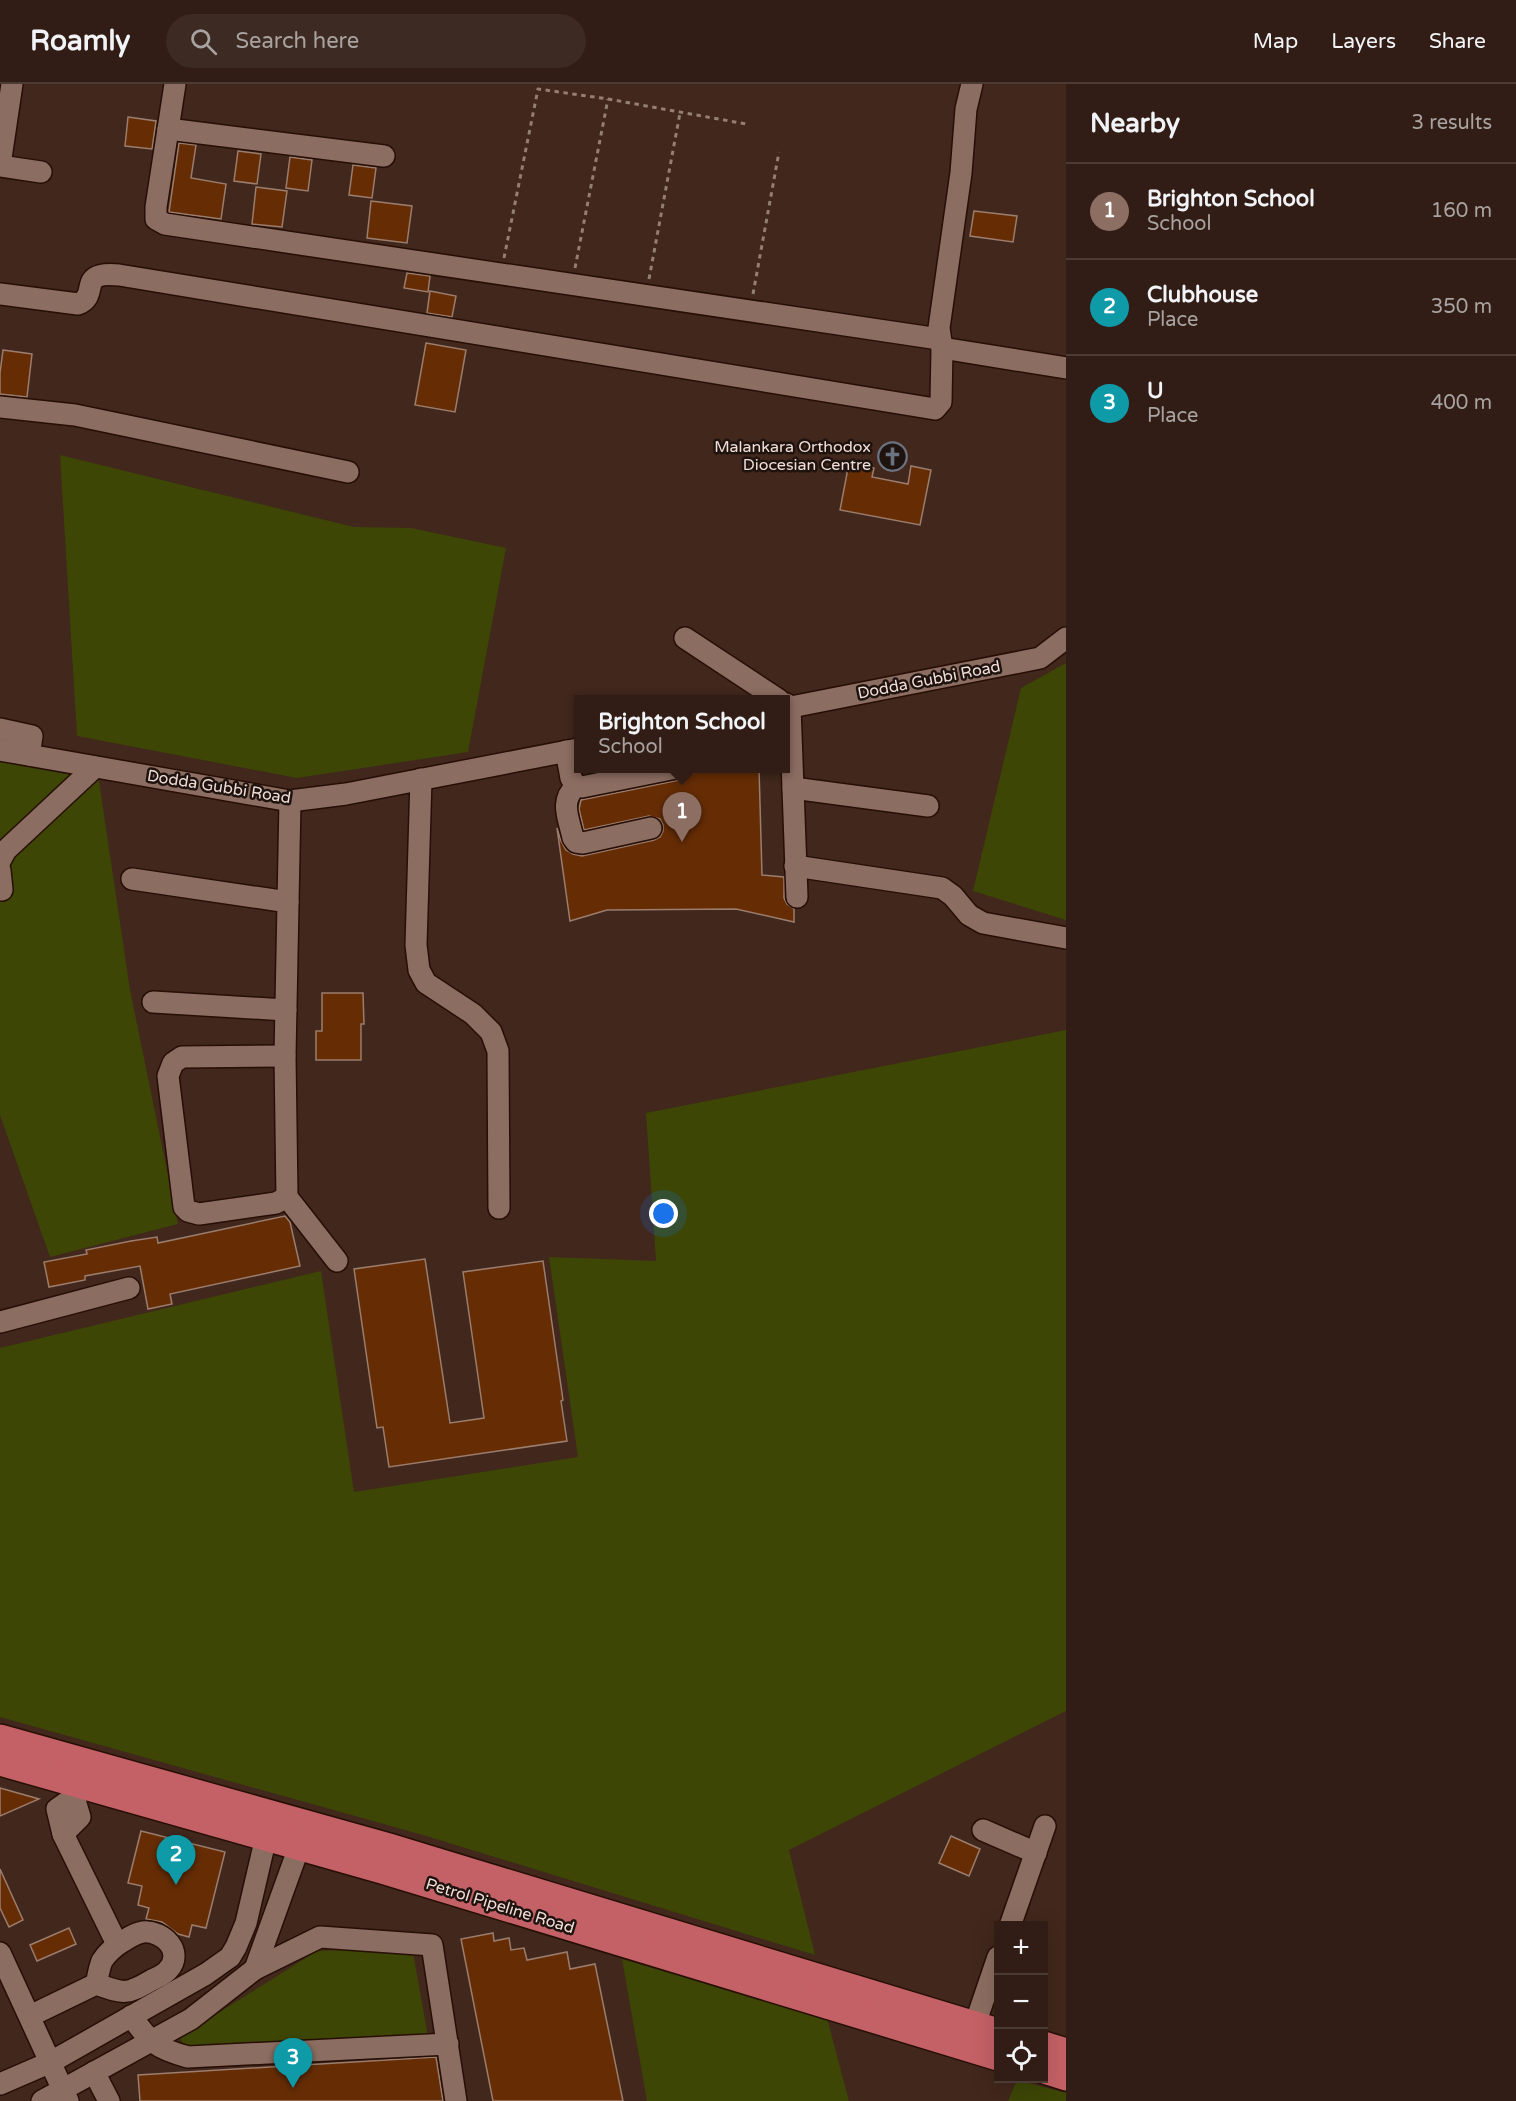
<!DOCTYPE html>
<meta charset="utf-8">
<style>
:root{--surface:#311d15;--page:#3d2a22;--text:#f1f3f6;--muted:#a8a2a0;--line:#4c3b34;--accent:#0b8043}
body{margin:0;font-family:"Varela Round",sans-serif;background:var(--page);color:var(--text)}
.controls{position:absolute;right:18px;bottom:18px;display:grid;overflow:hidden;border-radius:0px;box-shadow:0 6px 24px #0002}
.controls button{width:54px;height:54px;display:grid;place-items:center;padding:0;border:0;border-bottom:2px solid var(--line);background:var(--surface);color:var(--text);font:30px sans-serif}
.you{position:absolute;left:664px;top:1130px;width:21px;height:21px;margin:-15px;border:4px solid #fff;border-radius:50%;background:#1a73e8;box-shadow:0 0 0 9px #1a73e833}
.badge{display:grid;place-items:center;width:39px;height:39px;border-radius:50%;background:var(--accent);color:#fff;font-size:20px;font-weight:700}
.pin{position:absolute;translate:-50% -50px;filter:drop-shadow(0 2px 3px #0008)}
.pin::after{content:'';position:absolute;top:32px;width:21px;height:18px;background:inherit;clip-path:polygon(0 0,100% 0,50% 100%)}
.popup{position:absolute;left:574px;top:611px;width:216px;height:78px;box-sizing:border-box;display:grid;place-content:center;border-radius:0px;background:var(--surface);filter:drop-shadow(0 2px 4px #0005);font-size:20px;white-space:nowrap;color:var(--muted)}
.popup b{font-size:22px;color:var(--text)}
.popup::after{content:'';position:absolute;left:50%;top:100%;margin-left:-12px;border:12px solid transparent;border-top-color:var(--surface)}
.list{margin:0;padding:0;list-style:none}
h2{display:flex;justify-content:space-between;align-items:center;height:78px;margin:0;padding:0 24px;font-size:26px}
h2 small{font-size:20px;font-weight:400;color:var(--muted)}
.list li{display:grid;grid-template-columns:39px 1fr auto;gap:18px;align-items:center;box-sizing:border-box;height:96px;padding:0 24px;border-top:2px solid var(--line)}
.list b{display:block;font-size:22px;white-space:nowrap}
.list p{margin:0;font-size:20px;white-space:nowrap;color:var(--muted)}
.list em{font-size:20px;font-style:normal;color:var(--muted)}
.icon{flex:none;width:33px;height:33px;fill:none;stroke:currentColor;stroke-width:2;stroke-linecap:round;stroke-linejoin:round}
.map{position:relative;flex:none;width:1066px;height:2017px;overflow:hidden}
header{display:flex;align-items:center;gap:36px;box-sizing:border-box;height:84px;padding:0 30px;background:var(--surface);border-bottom:2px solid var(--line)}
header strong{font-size:28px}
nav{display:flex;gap:33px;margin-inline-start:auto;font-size:21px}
.search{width:420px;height:54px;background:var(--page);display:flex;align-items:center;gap:15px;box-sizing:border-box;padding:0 21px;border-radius:33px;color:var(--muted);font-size:22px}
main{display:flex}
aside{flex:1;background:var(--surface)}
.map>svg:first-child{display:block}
</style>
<header>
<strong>Roamly</strong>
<div class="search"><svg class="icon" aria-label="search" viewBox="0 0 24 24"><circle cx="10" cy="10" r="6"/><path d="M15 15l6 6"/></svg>Search here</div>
<nav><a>Map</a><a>Layers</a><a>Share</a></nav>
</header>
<main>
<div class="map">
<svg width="1066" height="2017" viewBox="0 0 1066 2017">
<rect width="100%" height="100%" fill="#41271c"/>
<g fill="#3d4605">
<path d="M60 371 354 443 411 444 506 464 468 668 297 694 77 652Z"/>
<path d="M1066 579V836L973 807 1021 604Z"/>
<path d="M0 676 99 697 130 906 178 1140 50 1173 0 1031Z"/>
<path d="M1066 946V1627L789 1766 815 1871 423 1751 0 1633V1264L321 1187 354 1408 578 1373 549 1173 656 1177 646 1029Z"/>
<path d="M412 1863 429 1958 186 1968 180 1953 317 1867Z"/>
<path d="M622 1875 827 1934 849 2017H647Z"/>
<path d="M1017 1996 1066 2009V2017H1008Z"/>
</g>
<g fill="#662d05" stroke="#9b7d6e" stroke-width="1.5">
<path d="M128 33 156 37 152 65 125 62Z"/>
<path d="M179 59 196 61 191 94 226 100 221 135 169 128Z"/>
<path d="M238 67 261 70 257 100 234 97Z"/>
<path d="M290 73 312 76 308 107 286 104Z"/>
<path d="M353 81 376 84 372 114 349 111Z"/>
<path d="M256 103 287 107 282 143 252 140Z"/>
<path d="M371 117 412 122 407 159 367 154Z"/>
<path d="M974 127 1017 132 1013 158 970 152Z"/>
<path d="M407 189 430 192 428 208 404 204Z"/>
<path d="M430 207 456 212 452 233 427 229Z"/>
<path d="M426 259 466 266 455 328 415 321Z"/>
<path d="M3 266 32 270 27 313 0 310V289Z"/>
<path d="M849 379 874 384 872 393 908 400 911 382 931 386 920 441 840 426Z"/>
<path d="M715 684H759L762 791 784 793V814L787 820 794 825V838L736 825 607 826 570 837 557 744 561 757 566 766 573 770 582 772 654 756 660 753 663 747V741L660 735 649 732 584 746 579 725 581 716 679 696 687 690Z"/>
<path d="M322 909H363L364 940H361V976H316V947H322Z"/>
<path d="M285 1132 290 1138 300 1182 170 1210 172 1220 148 1225 140 1182 85 1192V1196L49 1203 44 1178 87 1170 86 1166 131 1157 157 1153 158 1159Z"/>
<path d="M425 1175 450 1339 484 1334 463 1188 543 1177 563 1316 561 1317 567 1357 389 1383 383 1343 377 1344 354 1185Z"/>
<path d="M0 1704 39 1715 0 1732Z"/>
<path d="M141 1747 225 1768 206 1844 192 1841 189 1853 178 1850 162 1838 146 1835 149 1824 138 1821 142 1802 128 1799Z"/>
<path d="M951 1752 980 1765 969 1792 939 1779Z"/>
<path d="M0 1785 23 1836 9 1843 0 1824Z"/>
<path d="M69 1844 76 1860 37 1877 30 1861Z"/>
<path d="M493 1849 494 1857 509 1854 511 1866 524 1864 527 1876 567 1868 570 1885 595 1880 623 2017H493L461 1855Z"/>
<path d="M436 1973 443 2017H140L138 1991Z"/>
</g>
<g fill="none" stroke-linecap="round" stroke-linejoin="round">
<defs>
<g id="minor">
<path d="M175 0 156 123V135L165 140 939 255"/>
<path d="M972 0 966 25 961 89 939 244 942 264 1066 284"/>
<path d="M168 45 384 72"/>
<path d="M0 81 12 0"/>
<path d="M0 82 41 88"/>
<path d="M0 210 78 220C101 211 75 187 119 191L935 325 941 318 942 264"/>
<path d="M0 323 75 331 348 388"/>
<path d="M685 554 779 616"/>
<path d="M786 620 790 623 797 813"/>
<path d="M786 624 1040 574 1066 554"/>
<path d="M0 645 32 652 29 671"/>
<path d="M0 666 290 717 346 710 578 665"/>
<path d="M566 667 571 694 576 702 582 703 676 684"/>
<path d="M421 695 416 861 419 886 426 899 473 930 491 948 498 967 499 1124"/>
<path d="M576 702C559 718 569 734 573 754L576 758 583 759 651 744"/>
<path d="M793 704 928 722"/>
<path d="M290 717 285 972 287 1113 337 1177"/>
<path d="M0 777 6 766 95 683"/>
<path d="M795 782 942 804 953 812 969 831 983 839 1066 854"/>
<path d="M0 786 2 806"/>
<path d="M132 795 288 818"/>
<path d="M153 918 286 926"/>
<path d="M285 972 182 973 173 979 168 992 184 1123 188 1127 199 1130 276 1119 287 1113"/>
<path d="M0 1238 129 1204"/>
<path d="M74 1713 57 1725 63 1750 117 1860"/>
<path d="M983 1746 1036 1769"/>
<path d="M63 1750 80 1733 74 1713 78 1702"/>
<path d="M1010 1842 1045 1742"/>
<path d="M0 1869 68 2017"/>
<path d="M255 1885 320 1853 432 1861 456 2017"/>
<path d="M30 1932 96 1900C125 1910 126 1911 152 1896 158 1893 164 1891 168 1886 185 1868 163 1846 143 1848 135 1849 128 1854 122 1858 115 1862 106 1870 102 1877 99 1884 98 1893 96 1900"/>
<path d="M131 1932C150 1958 155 1964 188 1973L448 1960"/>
<path d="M970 1955 998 1873"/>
<path d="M94 1988 109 2017"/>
<path d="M0 2000 51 1978 206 1890 230 1873 236 1863 246 1839 269 1740"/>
<path d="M42 2017 191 1935 255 1885 299 1763 301 1749"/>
</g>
<g id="major">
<path d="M0 1654 389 1763 998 1948"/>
<path d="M0 1678 382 1786 998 1973"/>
<path d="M1044 1961 1066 1968"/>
<path d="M1044 1986 1066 1993"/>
</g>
</defs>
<use href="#minor" stroke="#270f06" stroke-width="24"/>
<use href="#major" stroke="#270f06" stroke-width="30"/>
<g stroke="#947e75" stroke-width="3" stroke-dasharray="4.5 4.5" stroke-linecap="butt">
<path d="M504 174 538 5 608 15 746 40"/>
<path d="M575 184 608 15"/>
<path d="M649 195 680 29"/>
<path d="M753 210 779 68"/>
</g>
<use href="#minor" stroke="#8c6d61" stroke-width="21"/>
<use href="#major" stroke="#c46166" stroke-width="27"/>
</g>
<defs>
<symbol id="church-ring" viewBox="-11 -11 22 22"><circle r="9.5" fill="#1f130f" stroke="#6b7280" stroke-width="1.5"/><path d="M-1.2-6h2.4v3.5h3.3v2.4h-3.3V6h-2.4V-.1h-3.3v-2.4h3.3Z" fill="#6b7280"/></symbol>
</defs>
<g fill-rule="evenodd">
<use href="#church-ring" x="876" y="356" width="33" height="33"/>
</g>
<g text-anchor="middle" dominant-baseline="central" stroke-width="5" stroke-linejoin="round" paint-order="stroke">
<g font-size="16" fill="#f0ded7" stroke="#1f130f" text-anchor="end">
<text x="871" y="363">Malankara Orthodox<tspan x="871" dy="18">Diocesian Centre</tspan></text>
</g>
<g font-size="16" fill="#f0ded7" stroke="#1f130f">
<text transform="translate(929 596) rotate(-11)">Dodda Gubbi Road</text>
<text transform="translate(219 703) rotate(9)">Dodda Gubbi Road</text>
<text transform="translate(500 1822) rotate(17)">Petrol Pipeline Road</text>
</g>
</g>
</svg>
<div class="controls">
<button>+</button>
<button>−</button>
<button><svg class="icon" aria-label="locate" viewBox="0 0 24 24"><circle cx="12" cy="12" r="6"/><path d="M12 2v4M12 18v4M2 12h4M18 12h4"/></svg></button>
</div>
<div class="you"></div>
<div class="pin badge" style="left:682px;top:758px;background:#8d6e63">1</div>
<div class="popup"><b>Brighton School</b>School</div>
<div class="pin badge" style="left:176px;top:1801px;background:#0f9aa8">2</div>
<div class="pin badge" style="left:293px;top:2004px;background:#0f9aa8">3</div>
</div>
<aside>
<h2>Nearby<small>3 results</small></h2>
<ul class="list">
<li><span class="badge" style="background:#8d6e63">1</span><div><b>Brighton School</b><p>School</p></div><em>160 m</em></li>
<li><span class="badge" style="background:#0f9aa8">2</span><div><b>Clubhouse</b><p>Place</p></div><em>350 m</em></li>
<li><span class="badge" style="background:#0f9aa8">3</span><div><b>U</b><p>Place</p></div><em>400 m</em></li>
</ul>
</aside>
</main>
